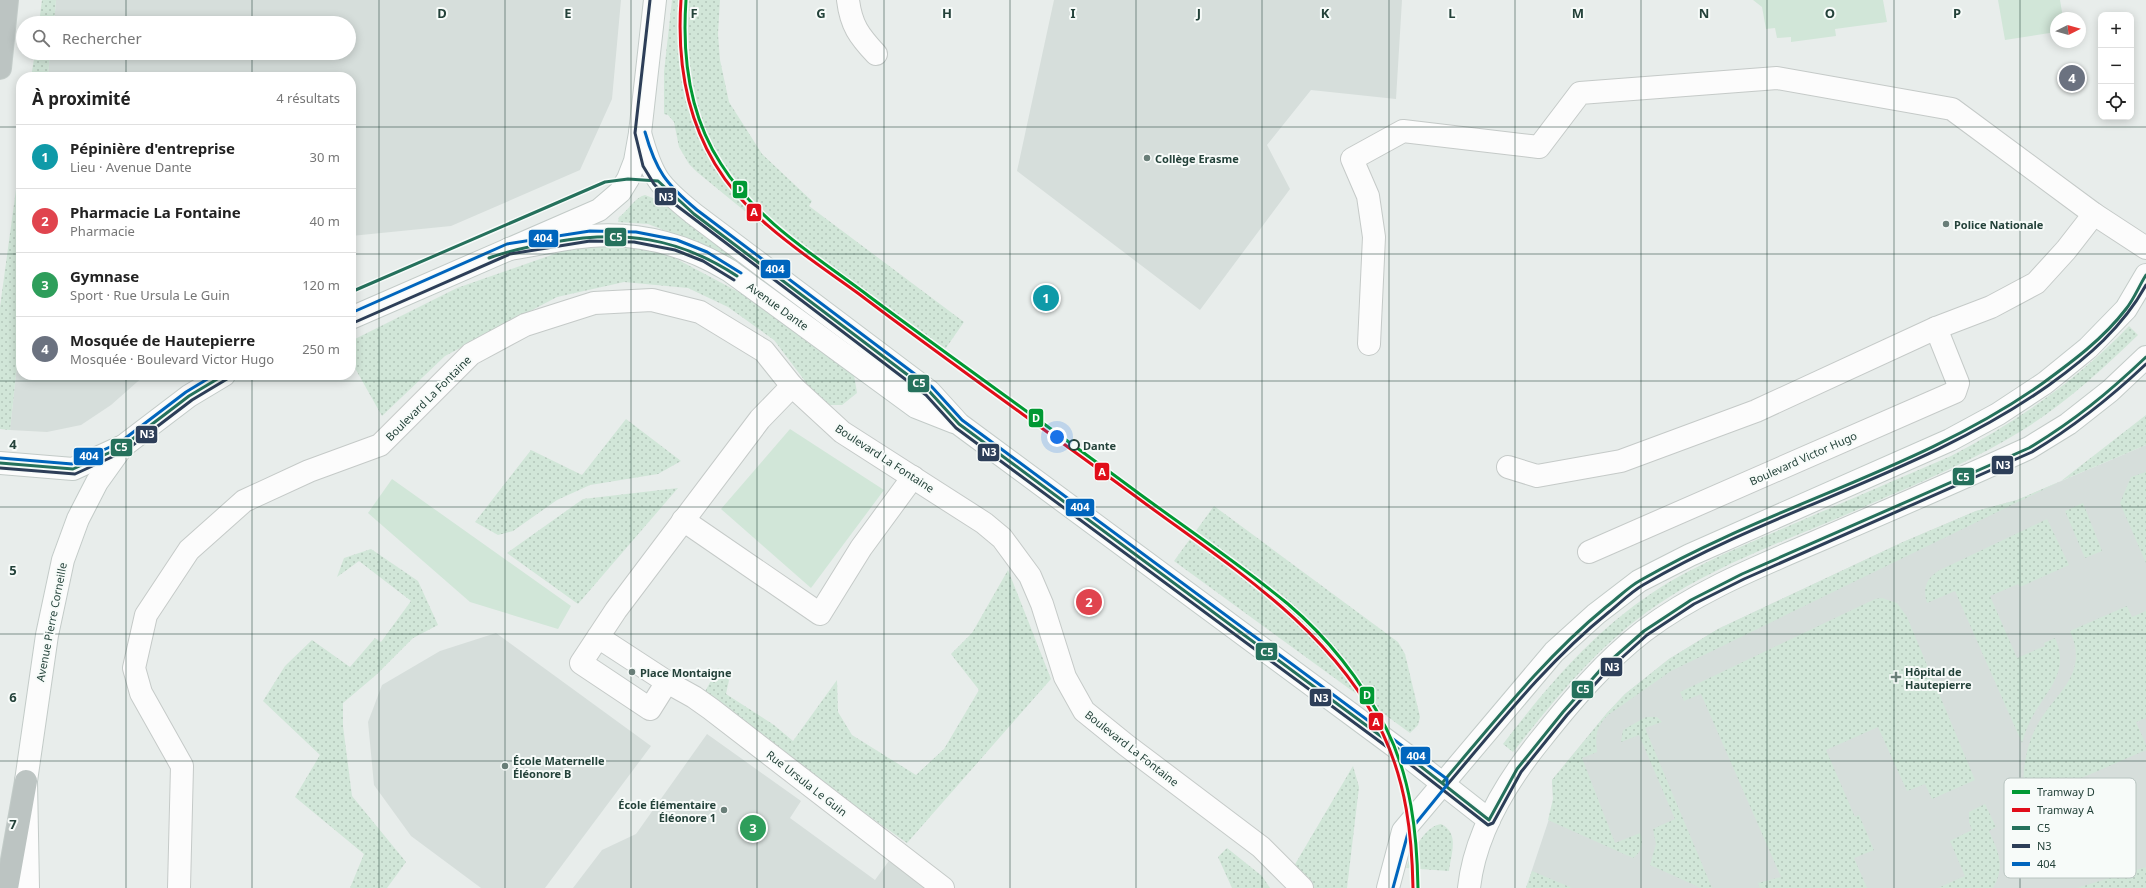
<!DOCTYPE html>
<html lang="fr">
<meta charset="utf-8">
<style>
:root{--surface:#fff;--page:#f2f2f2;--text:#222;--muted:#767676;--line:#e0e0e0;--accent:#0b8043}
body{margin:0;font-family:"Noto Sans",sans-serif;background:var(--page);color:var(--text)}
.controls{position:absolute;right:12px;top:12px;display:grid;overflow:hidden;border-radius:8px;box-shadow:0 2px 10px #0003}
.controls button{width:36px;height:36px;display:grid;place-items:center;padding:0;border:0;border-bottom:1px solid var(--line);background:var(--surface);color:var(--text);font:20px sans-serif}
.compass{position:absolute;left:2050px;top:12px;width:36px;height:36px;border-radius:50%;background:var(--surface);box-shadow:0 2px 10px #0003;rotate:84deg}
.you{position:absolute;left:1057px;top:437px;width:14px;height:14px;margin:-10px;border:3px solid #fff;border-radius:50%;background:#1a73e8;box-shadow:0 0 0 6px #1a73e833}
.badge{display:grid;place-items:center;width:26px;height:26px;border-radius:50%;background:var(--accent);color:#fff;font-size:13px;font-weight:700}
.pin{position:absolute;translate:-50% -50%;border:2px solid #fff;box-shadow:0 1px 4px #0006}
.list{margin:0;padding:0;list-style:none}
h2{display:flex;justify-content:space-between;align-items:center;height:52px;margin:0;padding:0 16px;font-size:17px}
h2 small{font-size:13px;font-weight:400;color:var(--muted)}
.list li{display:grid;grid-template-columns:26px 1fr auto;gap:12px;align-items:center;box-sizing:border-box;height:64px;padding:0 16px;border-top:1px solid var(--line)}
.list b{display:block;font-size:15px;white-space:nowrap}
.list p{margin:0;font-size:13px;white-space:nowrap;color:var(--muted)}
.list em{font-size:13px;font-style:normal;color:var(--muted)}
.icon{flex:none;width:22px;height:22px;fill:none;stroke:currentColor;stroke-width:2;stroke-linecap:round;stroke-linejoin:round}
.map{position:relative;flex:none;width:2146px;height:888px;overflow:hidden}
.search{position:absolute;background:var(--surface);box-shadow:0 2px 10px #0003;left:16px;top:16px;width:340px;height:44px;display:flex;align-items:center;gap:10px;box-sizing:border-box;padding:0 14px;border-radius:22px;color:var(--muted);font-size:15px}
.panel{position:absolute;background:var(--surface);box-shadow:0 2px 10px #0003;left:16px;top:72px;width:340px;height:308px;border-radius:16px}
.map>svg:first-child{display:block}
</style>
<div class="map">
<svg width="2146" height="888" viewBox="0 0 2146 888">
<defs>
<pattern id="grass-dots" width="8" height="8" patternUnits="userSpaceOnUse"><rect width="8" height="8" fill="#d1e6d8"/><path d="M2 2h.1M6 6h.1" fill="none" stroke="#b3c6ba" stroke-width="1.8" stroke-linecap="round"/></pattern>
</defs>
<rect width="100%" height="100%" fill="#e8edeb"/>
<g fill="#d6dedb">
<path d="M56 0H621L612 99 580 170 451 226 351 236V77H48L50 53H349V23H54Z"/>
<path d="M1054 0H1402L1396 99 1311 90 1267 145 1290 189 1200 310 1017 171Z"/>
<path d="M21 329V375H145L111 405 81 425 47 432 10 430Z"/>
<path d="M2146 445V888H1526L1551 813 1553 799 1552 780 1607 713 1625 694 1669 659 1718 629 1903 542 1976 511 2017 500Z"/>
<path d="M496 633 651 746 545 888H481L411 836 374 785 368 722 382 685 440 651Z"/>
<path d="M707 734 801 801 790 818 875 880 891 858 930 888H573L602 850 636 834Z"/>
</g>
<g fill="url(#grass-dots)">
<path d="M42 0H56L54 23H39Z"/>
<path d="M672 0H720L718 34 720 60 729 102 762 154 812 201 809 206 964 322 941 355 763 226 697 172 689 164 679 147 674 122 668 115 664 114V72Z"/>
<path d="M35 53H50L48 77H31Z"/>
<path d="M21 153V329L10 430 0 429V307Z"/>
<path d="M645 195 668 204 917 388 911 396 692 241 648 224 618 222 619 217C628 211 635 197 645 195Z"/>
<path d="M583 244 656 248 778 313 854 375 857 393 842 405H827L817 397 774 340 728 307 688 288 624 282 557 297 445 356 382 416 351 361V341L457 288Z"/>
<path d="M2129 326 2138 335C2104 368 2067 402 2026 428 1977 459 1921 482 1868 505 1797 537 1722 561 1657 605 1599 644 1556 698 1513 752L1503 744C1546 688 1592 633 1652 593 1675 577 1701 565 1726 553L1951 456C2017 422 2077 380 2129 326Z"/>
<path d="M2146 415V445L2061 481 1671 671 1608 715C1596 727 1595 736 1597 752L1582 758 1615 843 1640 833C1644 843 1642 852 1633 858L1548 820 1553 799 1552 780 1607 713 1625 694 1669 659 1718 629 1903 542 1976 511 2017 500 2061 481Z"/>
<path d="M626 419 681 461 658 474 590 485 557 500 513 531 498 535 475 522 531 450 582 475Z"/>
<path d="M2146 472V563L2120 503 2131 477Z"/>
<path d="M678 488 578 604 507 553 583 499Z"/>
<path d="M2083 503 2102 551 2085 558 2065 511Z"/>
<path d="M1214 506 1398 642 1405 654 1420 717 1418 725 1410 733 1174 561Z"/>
<path d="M2047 519 2069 565 2020 587 2018 584 1990 596 2017 658 2045 646 2044 643 2055 638C2069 669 2051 686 2035 712 2029 722 2025 732 2022 743L1955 591 1927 603C1923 589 1925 580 1938 571Z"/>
<path d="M371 549 418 581 438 625 413 638 376 675 343 703V726L352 796 406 862 387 888H350L364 854 295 797 320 755 263 701 285 666 312 640 350 667 375 638 381 642 411 601 359 561 337 577 344 558Z"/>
<path d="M1008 570 1051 679 907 843 702 697 718 668 729 680 726 694 774 725 793 741 837 680 838 712 852 735 916 775 944 749 979 690 951 654 972 633Z"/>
<path d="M1882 598 1897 603 1907 617 1975 780 1932 799 1925 784 1907 791 1878 727 1826 750 1855 817 1859 815 1874 850 1854 858 1867 888H1760L1758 883 1781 877 1701 694 1684 701 1680 692 1875 599Z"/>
<path d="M2127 606 2132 617 2146 611V718L2136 722 2146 745V750L2040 796 2062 846 2054 849C2015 823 2017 759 2039 722 2058 690 2089 674 2070 631Z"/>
<path d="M1646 717H1657L1662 722 1645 728 1712 888H1701L1650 865 1656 844 1653 829 1675 819 1639 735 1621 742 1623 730Z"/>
<path d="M1353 766 1359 787 1347 888H1312L1294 866Z"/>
<path d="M1985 804 1996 827 1989 831C1998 851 2006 867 1993 888H1938L1965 876 1950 841 1972 830 1969 822V812Z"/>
<path d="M1441 824C1460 833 1451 854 1449 871L1406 868C1411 853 1425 826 1441 824Z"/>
<path d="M1227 848 1262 876 1270 888H1232L1218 857Z"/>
<path d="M2146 867V888H2077L2080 887Z"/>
<path d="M1532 871 1572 888H1526Z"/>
</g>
<g fill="#d1e6d8">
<path d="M1753 0H1883L1887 22 1835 29 1836 36 1791 42V37L1777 38 1775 28 1766 29 1762 7Z"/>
<path d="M1998 0H2060L2063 18H2056V32L2005 40Z"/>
<path d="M790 429 884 490 811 588 721 509Z"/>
<path d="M392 479 571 606 558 629 470 602 368 513Z"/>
</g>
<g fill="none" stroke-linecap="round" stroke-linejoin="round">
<defs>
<g id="street">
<path d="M848 0C851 25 859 36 876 54"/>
<path d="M1369 344 1374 237 1368 196 1352 159 1403 131 1539 147 1580 93 1777 78 1952 109 2094 214 2146 248"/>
<path d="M1508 467 1537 476 1621 461 1756 411 1936 328 1991 307 2036 283 2066 250 2094 214"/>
<path d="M683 520 820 614 861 548 913 477"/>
<path d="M1589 552 1955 392 1958 383 1936 328"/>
<path d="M598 637 667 682 650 709 581 663 616 610 760 419 792 386"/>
<path d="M667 682 694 697 711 709 943 888"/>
<path d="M179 888 182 766 141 693 134 668 146 615 189 550 244 501 309 471 380 445 471 354 525 325 594 303 652 300 700 312 764 351 792 386 842 432 984 523 1002 538 1030 576 1042 604 1065 677 1084 711 1126 745 1261 847 1302 888"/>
</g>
<g id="secondary">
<path d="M640 133C652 177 658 185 694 214L929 391 959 424 1405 754 1489 820"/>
<path d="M509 249C536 245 564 238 590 236 640 232 687 245 730 271L916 407 954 422"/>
<path d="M351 318 599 210 620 192 628 179 635 161 640 133 655 0"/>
<path d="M0 463 73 469 121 447"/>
<path d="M28 888 26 781 47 635 63 560 78 519 97 482 122 447 189 396 224 375"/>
<path d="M1388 888 1403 831 1554 652 1596 614 1639 581 1690 555 1950 440 1998 414 2045 383 2088 348 2126 309 2146 275"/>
<path d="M1469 888C1475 832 1507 781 1541 739 1572 700 1605 661 1644 631 1696 592 1755 568 1813 543 1885 512 1957 481 2029 448L2068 424 2110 391 2146 357"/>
</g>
<g id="highway">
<path d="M0 68 7 0"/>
<path d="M7 888 26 781"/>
</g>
</defs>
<use href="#street" stroke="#c5cac8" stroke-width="24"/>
<use href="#secondary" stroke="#c3cbc8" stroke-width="24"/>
<use href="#highway" stroke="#c3ccc9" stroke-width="24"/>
<use href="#street" stroke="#fcfcfc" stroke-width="22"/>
<use href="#secondary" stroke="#fcfcfc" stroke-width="22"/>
<use href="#highway" stroke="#bcc4c2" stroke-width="22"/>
<defs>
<g id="bus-1">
<path d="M489 258C510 250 532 246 554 242 623 230 678 237 737 276"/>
<path d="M351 292 605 182 628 179 658 181 694 214 929 391 959 424 1405 754 1489 820 1517 769 1563 712 1602 668 1644 631 1691 600 1742 574 2029 448C2074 421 2108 393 2146 357"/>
<path d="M0 463 73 469 122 447 189 396 224 375"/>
<path d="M1443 782C1495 721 1544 658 1606 607 1618 598 1628 587 1641 580 1771 505 1920 470 2043 383 2073 361 2103 339 2126 309 2134 299 2139 286 2146 275"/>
</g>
<g id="bus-2">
<path d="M650 0 635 133 643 166 654 184 668 199 926 395 956 428 1402 758 1488 825 1493 823 1521 772 1567 715 1606 672 1647 635 1694 604 1744 579 2032 452C2075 426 2109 399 2146 364"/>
<path d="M353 323 510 254 590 241 634 242 675 250 703 261 734 280"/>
<path d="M0 468 75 474 125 451 192 400 227 379"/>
<path d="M1447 785C1498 725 1547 662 1609 612 1620 603 1631 592 1643 585 1774 508 1925 473 2049 385 2088 357 2123 327 2146 285"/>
</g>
<g id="bus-3">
<path d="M645 132C656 171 666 184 697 210L932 387 962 420 1447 779V785L1408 833 1393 888"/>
<path d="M351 313 507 244 590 231 636 232 677 240 707 252 741 273"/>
<path d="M0 458 72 464 119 443 186 392 214 375"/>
</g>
</defs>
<use href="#bus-1" stroke="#f7fbf9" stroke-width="6"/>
<use href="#bus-2" stroke="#f7fbf9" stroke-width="6"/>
<use href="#bus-3" stroke="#f7fbf9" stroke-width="6"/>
<use href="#bus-1" stroke="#25715c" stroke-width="3"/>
<use href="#bus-2" stroke="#2d3e58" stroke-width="3"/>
<use href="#bus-3" stroke="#0065bd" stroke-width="3"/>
<defs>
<path id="tram-1" d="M686 0C682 57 689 115 721 164 757 221 817 257 870 297 960 364 1051 428 1141 495 1190 531 1241 565 1288 604 1328 638 1362 682 1386 728 1411 778 1417 833 1418 888"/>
<path id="tram-2" d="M681 0C677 58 685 114 715 164 749 221 807 256 859 294 950 363 1043 428 1135 496 1225 563 1333 628 1383 734 1406 783 1412 834 1413 888"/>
</defs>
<use href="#tram-1" stroke="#f7fbf9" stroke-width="6"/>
<use href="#tram-2" stroke="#f7fbf9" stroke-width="6"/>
<use href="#tram-1" stroke="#093" stroke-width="3"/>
<use href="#tram-2" stroke="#e10d19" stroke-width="3"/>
</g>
<path fill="none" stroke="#24423a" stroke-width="1" stroke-opacity="0.55" d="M126 0V23M252 0V23M379 0V888M505 0V888M631 0V888M757 0V888M884 0V888M1010 0V888M1136 0V888M1262 0V888M1389 0V888M1515 0V888M1641 0V888M1767 0V888M1894 0V888M2020 0V888M126 53V77M252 53V77M0 127H21M351 127H2146M0 254H21M351 254H2146M126 375V888M252 375V888M0 381H2146M0 507H2146M0 634H2146M0 761H2146"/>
<g fill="#697e78" stroke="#f7fbf9" stroke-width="1.5">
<circle cx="1147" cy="158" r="4"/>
<circle cx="1946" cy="224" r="4"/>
<circle cx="632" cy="672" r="4"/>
<path d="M1894 671h4v4h4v4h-4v4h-4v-4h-4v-4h4z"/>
<circle cx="505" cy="766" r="4"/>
<circle cx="724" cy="810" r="4"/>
</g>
<circle fill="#f7fbf9" stroke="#24423a" stroke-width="2" cx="1074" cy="445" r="5"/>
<g text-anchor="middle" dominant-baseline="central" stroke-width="4" stroke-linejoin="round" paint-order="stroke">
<g font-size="11" font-weight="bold" fill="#24423a" stroke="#f7fbf9" text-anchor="start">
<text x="1155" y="158">Collège Erasme</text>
<text x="1954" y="224">Police Nationale</text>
<text x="1905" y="671">Hôpital de<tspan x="1905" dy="13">Hautepierre</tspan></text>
<text x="640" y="672">Place Montaigne</text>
<text x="513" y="760">École Maternelle<tspan x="513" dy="13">Éléonore B</tspan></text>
<text x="716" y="804" text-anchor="end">École Élémentaire<tspan x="716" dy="13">Éléonore 1</tspan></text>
</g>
<g font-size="11" fill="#24423a" stroke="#f7fbf9">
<text transform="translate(778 306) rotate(36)">Avenue Dante</text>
<text transform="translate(428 398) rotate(-45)">Boulevard La Fontaine</text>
<text transform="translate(885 458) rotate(33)">Boulevard La Fontaine</text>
<text transform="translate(1803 458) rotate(-24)">Boulevard Victor Hugo</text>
<text transform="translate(51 622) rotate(-79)">Avenue Pierre Corneille</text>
<text transform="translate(1132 748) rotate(38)">Boulevard La Fontaine</text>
<text transform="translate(807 783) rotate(38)">Rue Ursula Le Guin</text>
</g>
<g font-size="11" font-weight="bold" fill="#24423a" stroke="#f7fbf9" text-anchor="start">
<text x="1083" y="445">Dante</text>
</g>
</g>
<rect x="2004" y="778" width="132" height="100" rx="6" fill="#f7fbf9" stroke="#b8c4c0" stroke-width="1"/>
<rect x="2012" y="790" width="18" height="4" fill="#093"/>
<rect x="2012" y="808" width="18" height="4" fill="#e10d19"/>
<rect x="2012" y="826" width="18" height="4" fill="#25715c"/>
<rect x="2012" y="844" width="18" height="4" fill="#2d3e58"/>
<rect x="2012" y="862" width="18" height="4" fill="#0065bd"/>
<g font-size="11" fill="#24423a">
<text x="2037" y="796">Tramway D</text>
<text x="2037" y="814">Tramway A</text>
<text x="2037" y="832">C5</text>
<text x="2037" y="850">N3</text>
<text x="2037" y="868">404</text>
</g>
<g font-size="13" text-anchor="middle" font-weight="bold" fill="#24423a" stroke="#f7fbf9" stroke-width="4" stroke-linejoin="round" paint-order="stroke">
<text x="442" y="18">D</text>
<text x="568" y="18">E</text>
<text x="694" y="18">F</text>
<text x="821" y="18">G</text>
<text x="947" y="18">H</text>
<text x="1073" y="18">I</text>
<text x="1199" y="18">J</text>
<text x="1325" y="18">K</text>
<text x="1452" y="18">L</text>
<text x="1578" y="18">M</text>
<text x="1704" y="18">N</text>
<text x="1830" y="18">O</text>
<text x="1957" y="18">P</text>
<text x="13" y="449">4</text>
<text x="13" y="575">5</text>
<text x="13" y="702">6</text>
<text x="13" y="829">7</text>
</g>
<g stroke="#f7fbf9" stroke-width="1.5">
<rect x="732" y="180" width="16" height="19" rx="4" fill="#093"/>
<rect x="654" y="187" width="23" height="19" rx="4" fill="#2d3e58"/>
<rect x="746" y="203" width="16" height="19" rx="4" fill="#e10d19"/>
<rect x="604" y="227" width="23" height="20" rx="4" fill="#25715c"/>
<rect x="528" y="229" width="31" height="19" rx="4" fill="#0065bd"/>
<rect x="760" y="259" width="31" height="20" rx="4" fill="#0065bd"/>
<rect x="907" y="374" width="23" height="19" rx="4" fill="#25715c"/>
<rect x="1028" y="408" width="16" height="20" rx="4" fill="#093"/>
<rect x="135" y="425" width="23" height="19" rx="4" fill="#2d3e58"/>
<rect x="110" y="438" width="23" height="19" rx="4" fill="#25715c"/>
<rect x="977" y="443" width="23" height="19" rx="4" fill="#2d3e58"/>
<rect x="73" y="447" width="31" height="19" rx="4" fill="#0065bd"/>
<rect x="1991" y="455" width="23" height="20" rx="4" fill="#2d3e58"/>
<rect x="1094" y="462" width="16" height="19" rx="4" fill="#e10d19"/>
<rect x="1952" y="467" width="23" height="19" rx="4" fill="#25715c"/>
<rect x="1065" y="498" width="30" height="19" rx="4" fill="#0065bd"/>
<rect x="1255" y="642" width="23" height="19" rx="4" fill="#25715c"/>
<rect x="1600" y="657" width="23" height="20" rx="4" fill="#2d3e58"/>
<rect x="1571" y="680" width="23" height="19" rx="4" fill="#25715c"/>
<rect x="1359" y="686" width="16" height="19" rx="4" fill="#093"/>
<rect x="1309" y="688" width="23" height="19" rx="4" fill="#2d3e58"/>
<rect x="1368" y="712" width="16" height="19" rx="4" fill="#e10d19"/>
<rect x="1400" y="746" width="31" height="19" rx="4" fill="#0065bd"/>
</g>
<g font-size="11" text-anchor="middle" font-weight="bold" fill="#fff">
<text x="740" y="193">D</text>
<text x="666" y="201">N3</text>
<text x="754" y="216">A</text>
<text x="616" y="241">C5</text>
<text x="543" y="242">404</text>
<text x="775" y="273">404</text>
<text x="919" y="387">C5</text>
<text x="1036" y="422">D</text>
<text x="147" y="438">N3</text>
<text x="121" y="451">C5</text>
<text x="989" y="456">N3</text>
<text x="89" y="460">404</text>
<text x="2003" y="469">N3</text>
<text x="1102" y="476">A</text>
<text x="1963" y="481">C5</text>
<text x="1080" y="511">404</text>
<text x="1267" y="656">C5</text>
<text x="1612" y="671">N3</text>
<text x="1583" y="693">C5</text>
<text x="1367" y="699">D</text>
<text x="1321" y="702">N3</text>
<text x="1376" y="726">A</text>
<text x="1416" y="760">404</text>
</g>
</svg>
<div class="controls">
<button>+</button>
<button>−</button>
<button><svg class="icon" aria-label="locate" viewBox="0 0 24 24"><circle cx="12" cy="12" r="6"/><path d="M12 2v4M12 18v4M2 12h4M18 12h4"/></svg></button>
</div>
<svg class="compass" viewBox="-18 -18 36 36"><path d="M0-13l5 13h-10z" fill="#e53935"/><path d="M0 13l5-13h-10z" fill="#767676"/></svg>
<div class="you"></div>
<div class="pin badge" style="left:1046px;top:298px;background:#0f9aa8">1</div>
<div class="pin badge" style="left:1089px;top:602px;background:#e0444e">2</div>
<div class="pin badge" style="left:753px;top:828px;background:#2e9e5b">3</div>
<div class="pin badge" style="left:2072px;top:78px;background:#6b7280">4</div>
<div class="search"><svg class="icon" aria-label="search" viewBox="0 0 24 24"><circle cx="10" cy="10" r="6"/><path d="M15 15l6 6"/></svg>Rechercher</div>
<section class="panel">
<h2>À proximité<small>4 résultats</small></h2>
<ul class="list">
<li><span class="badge" style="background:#0f9aa8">1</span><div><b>Pépinière d'entreprise</b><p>Lieu · Avenue Dante</p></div><em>30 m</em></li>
<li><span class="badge" style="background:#e0444e">2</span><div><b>Pharmacie La Fontaine</b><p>Pharmacie</p></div><em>40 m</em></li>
<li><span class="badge" style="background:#2e9e5b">3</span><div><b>Gymnase</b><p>Sport · Rue Ursula Le Guin</p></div><em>120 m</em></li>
<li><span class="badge" style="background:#6b7280">4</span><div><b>Mosquée de Hautepierre</b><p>Mosquée · Boulevard Victor Hugo</p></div><em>250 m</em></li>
</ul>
</section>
</div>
